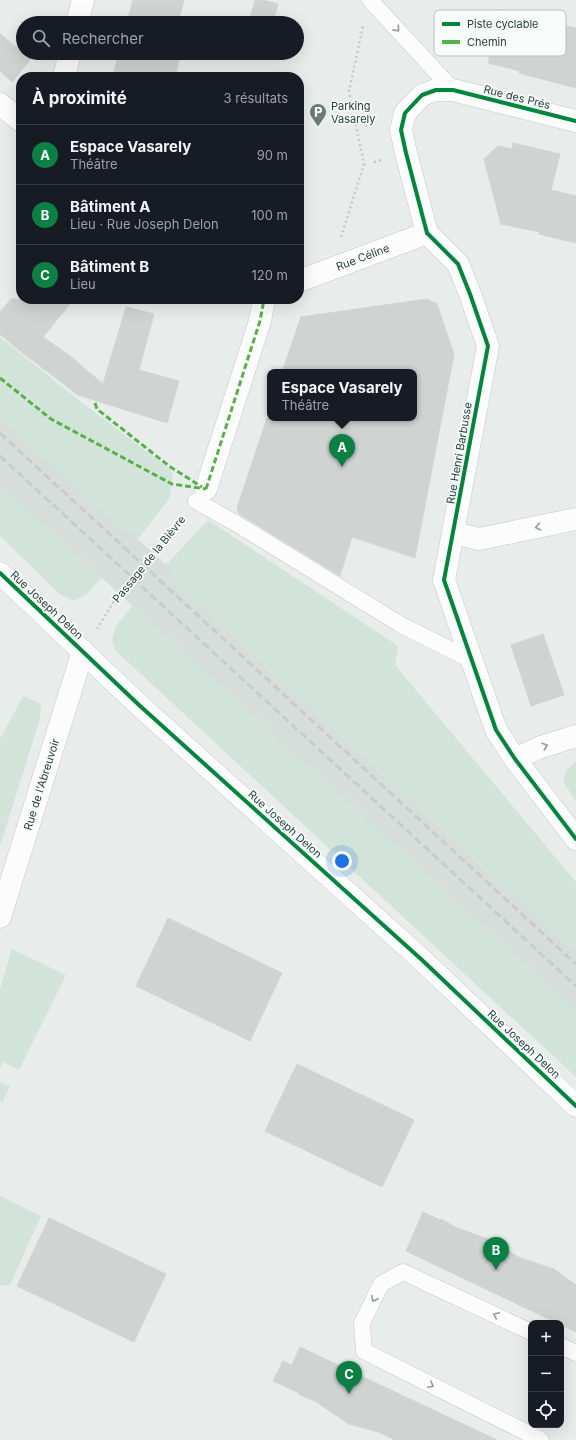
<!DOCTYPE html>
<html lang="fr">
<meta charset="utf-8">
<style>
:root{--surface:#171b24;--page:#20242c;--text:#f1f3f6;--muted:#9ea1a6;--line:#363941;--accent:#0b8043}
body{margin:0;font-family:Inter,sans-serif;background:var(--page);color:var(--text)}
.controls{position:absolute;right:12px;bottom:12px;display:grid;overflow:hidden;border-radius:8px;box-shadow:0 4px 16px #0002}
.controls button{width:36px;height:36px;display:grid;place-items:center;padding:0;border:0;border-bottom:1px solid var(--line);background:var(--surface);color:var(--text);font:20px sans-serif}
.you{position:absolute;left:342px;top:861px;width:14px;height:14px;margin:-10px;border:3px solid #fff;border-radius:50%;background:#1a73e8;box-shadow:0 0 0 6px #1a73e833}
.badge{display:grid;place-items:center;width:26px;height:26px;border-radius:50%;background:var(--accent);color:#fff;font-size:13px;font-weight:700}
.pin{position:absolute;translate:-50% -33px;filter:drop-shadow(0 1px 2px #0008)}
.pin::after{content:'';position:absolute;top:21px;width:14px;height:12px;background:inherit;clip-path:polygon(0 0,100% 0,50% 100%)}
.popup{position:absolute;left:267px;top:369px;width:150px;height:52px;box-sizing:border-box;display:grid;place-content:center;border-radius:8px;background:var(--surface);filter:drop-shadow(0 1px 3px #0005);font-size:13px;white-space:nowrap;color:var(--muted)}
.popup b{font-size:15px;color:var(--text)}
.popup::after{content:'';position:absolute;left:50%;top:100%;margin-left:-8px;border:8px solid transparent;border-top-color:var(--surface)}
.list{margin:0;padding:0;list-style:none}
h2{display:flex;justify-content:space-between;align-items:center;height:52px;margin:0;padding:0 16px;font-size:17px}
h2 small{font-size:13px;font-weight:400;color:var(--muted)}
.list li{display:grid;grid-template-columns:26px 1fr auto;gap:12px;align-items:center;box-sizing:border-box;height:60px;padding:0 16px;border-top:1px solid var(--line)}
.list b{display:block;font-size:15px;white-space:nowrap}
.list p{margin:0;font-size:13px;white-space:nowrap;color:var(--muted)}
.list em{font-size:13px;font-style:normal;color:var(--muted)}
.icon{flex:none;width:22px;height:22px;fill:none;stroke:currentColor;stroke-width:2;stroke-linecap:round;stroke-linejoin:round}
.map{position:relative;flex:none;width:576px;height:1440px;overflow:hidden}
.search{position:absolute;background:var(--surface);box-shadow:0 4px 16px #0002;left:16px;top:16px;width:288px;height:44px;display:flex;align-items:center;gap:10px;box-sizing:border-box;padding:0 14px;border-radius:22px;color:var(--muted);font-size:15px}
.panel{position:absolute;background:var(--surface);box-shadow:0 4px 16px #0002;left:16px;top:72px;width:288px;height:232px;border-radius:16px}
.map>svg:first-child{display:block}
</style>
<div class="map">
<svg width="576" height="1440" viewBox="0 0 576 1440">
<rect width="100%" height="100%" fill="#e8ecea"/>
<path fill="#d6ddda" d="M0 418 123 531 126 528 166 565 174 571 169 577 576 953V1010L0 485Z"/>
<g fill="#d2e4d9">
<path d="M0 337 85 405 170 469 173 475 169 499 138 539 126 528 123 532 0 418Z"/>
<path d="M0 485 102 577 86 595 74 601 61 595 0 536Z"/>
<path d="M208 520 398 646 395 665 576 882V953L169 577 173 571 166 565Z"/>
<path d="M133 605 576 1010V1077L116 651 112 640 116 626Z"/>
<path d="M23 696 41 704 40 719 0 846V739Z"/>
<path d="M576 761V801L563 782 566 771Z"/>
<path d="M12 949 66 975 19 1070 3 1062 0 1069V989Z"/>
<path d="M0 1082 10 1086 2 1103 0 1100Z"/>
<path d="M0 1196 41 1216 10 1285H0Z"/>
</g>
<g fill="#cfd3d2" stroke="#d1d5d3">
<path d="M133 0H184L178 23H127Z"/>
<path d="M255 0H263L278 4 273 23H249Z"/>
<path d="M498 10 576 28V88L519 73 520 71 488 63 494 38H491Z"/>
<path d="M0 34 31 59 12 82 0 71Z"/>
<path d="M119 53H181L175 77H117L118 72 114 71Z"/>
<path d="M513 143 560 154 551 190 576 196V243L539 234 540 232 501 224 484 159 498 146 512 149Z"/>
<path d="M11 299H74L43 337 70 356 103 384 126 307 154 314 139 370 179 381 167 423 78 395 15 347 0 334V312Z"/>
<path d="M427 299 437 304 454 354 415 558 352 537 340 576 239 514 237 508 267 418H414V372H282L301 317Z"/>
<path d="M543 634 564 695 531 706 511 645Z"/>
<path d="M168 918 282 973 250 1041 136 986Z"/>
<path d="M297 1064 414 1120 382 1187 265 1131Z"/>
<path d="M423 1212 440 1220 441 1219 457 1228 493 1241 518 1257 554 1269 576 1285V1332L561 1325V1323H557L406 1251Z"/>
<path d="M49 1218 166 1274 134 1342 17 1286Z"/>
<path d="M300 1347 340 1366 497 1440H395L378 1432 349 1424 315 1401 298 1394 299 1393 273 1381 283 1361 292 1365Z"/>
</g>
<g fill="none" stroke-linecap="round" stroke-linejoin="round">
<defs>
<g id="lane">
<path d="M370 0 453 90"/>
<path d="M196 501 237 524 403 626 473 661"/>
<path d="M531 1332 403 1272 381 1284 362 1323 364 1351 541 1440"/>
<path d="M561 1346 576 1353"/>
</g>
<g id="street">
<path d="M77 23 83 0"/>
<path d="M64 77 70 53"/>
<path d="M0 104 21 121"/>
<path d="M576 121 453 90H436L422 95 405 113 401 130 406 153 427 233 458 264 470 294 488 346 444 580 496 730 515 759 576 839"/>
<path id="s1" d="M299 281 427 233"/>
<path d="M206 489 260 321 264 299"/>
<path d="M454 533 479 539 576 519"/>
<path d="M0 573 139 705 422 960 576 1106"/>
<path d="M515 759 541 747 576 736"/>
<path id="s2" d="M0 917 83 651"/>
</g>
</defs>
<use href="#lane" stroke="#c5c9c7" stroke-width="17"/>
<use href="#street" stroke="#c5c9c7" stroke-width="23"/>
<g stroke="#c3cbca" stroke-width="2.5" stroke-dasharray="2 3" stroke-linecap="butt">
<path d="M374 162 381 160"/>
<path d="M341 237 364 164 349 91 363 26"/>
<path d="M97 629 119 593 181 519"/>
</g>
<use href="#lane" stroke="#fcfcfc" stroke-width="16"/>
<use href="#street" stroke="#fcfcfc" stroke-width="22"/>
<g stroke="#c9cccb" stroke-width="3" stroke-dasharray="8 4" stroke-linecap="butt">
<path d="M0 433 576 964"/>
<path d="M0 456 576 986"/>
</g>
<g stroke="#55b346" stroke-width="3" stroke-dasharray="6 3" stroke-linecap="butt">
<path d="M0 378 51 419 172 484 206 489"/>
<path d="M95 403 97 409 169 466 202 487"/>
<path d="M206 489 260 321 264 299"/>
</g>
<defs>
<g id="cycleway">
<path d="M576 121 453 90H436L422 95 405 113 401 130 406 153 427 233 458 264 470 294 488 346 444 580 496 730 515 759 576 839"/>
<path d="M0 573 139 705 422 960 576 1106"/>
</g>
</defs>
<use href="#cycleway" stroke="#f7fbf9" stroke-width="6"/>
<use href="#cycleway" stroke="#00873e" stroke-width="4"/>
</g>
<defs><path id="oneway-chevron" d="M-2-3.5L2.5 0L-2 3.5" fill="none" stroke-width="1.6" stroke-linecap="round" stroke-linejoin="round"/></defs>
<g stroke="#909e9c">
<use href="#oneway-chevron" transform="translate(397 29) rotate(48)"/>
<use href="#oneway-chevron" transform="translate(538 527) rotate(168)"/>
<use href="#oneway-chevron" transform="translate(545 746) rotate(-19)"/>
<use href="#oneway-chevron" transform="translate(374 1299) rotate(116)"/>
<use href="#oneway-chevron" transform="translate(496 1315) rotate(-155)"/>
<use href="#oneway-chevron" transform="translate(431 1385) rotate(27)"/>
</g>
<defs>
<symbol id="parking-pin" viewBox="-11 -11 22 30"><path d="M0 17L-7.5 6A9.5 9.5 0 1 1 7.5 6Z" fill="#697c78" stroke="#f7fbf9"/><path d="M-3.5-5.5H1a3.5 3.5 0 0 1 0 7H-1V5.5H-3.5ZM-1-3.4V-.6H.8a1.4 1.4 0 0 0 0-2.8Z" fill="#fff"/></symbol>
</defs>
<g fill-rule="evenodd">
<use href="#parking-pin" x="308" y="102" width="20" height="27"/>
</g>
<g text-anchor="middle" dominant-baseline="central" stroke-width="3.5" stroke-linejoin="round" paint-order="stroke">
<g font-size="11" fill="#25403b" stroke="#f7fbf9">
<text transform="translate(517 97) rotate(14)">Rue des Prés</text>
<text stroke="none"><textPath href="#s1" startOffset="68">Rue Céline</textPath></text>
<text transform="translate(459 453) rotate(-80)">Rue Henri Barbusse</text>
<text transform="translate(149 559) rotate(-51)">Passage de la Bièvre</text>
<text transform="translate(47 605) rotate(43)">Rue Joseph Delon</text>
<text stroke="none"><textPath href="#s2" startOffset="139">Rue de l'Abreuvoir</textPath></text>
<text transform="translate(285 824) rotate(42)">Rue Joseph Delon</text>
<text transform="translate(524 1044) rotate(43)">Rue Joseph Delon</text>
</g>
<g font-size="11" fill="#25403b" stroke="#f7fbf9" text-anchor="start">
<text x="331" y="106">Parking<tspan x="331" dy="13">Vasarely</tspan></text>
</g>
</g>
<rect x="434" y="10" width="132" height="46" rx="6" fill="#f7fbf9" stroke="#b8c3c0" stroke-width="1"/>
<rect x="442" y="22" width="18" height="4" fill="#00873e"/>
<rect x="442" y="40" width="18" height="4" fill="#55b346"/>
<g font-size="11" fill="#25403b">
<text x="467" y="28">Piste cyclable</text>
<text x="467" y="46">Chemin</text>
</g>
</svg>
<div class="controls">
<button>+</button>
<button>−</button>
<button><svg class="icon" aria-label="locate" viewBox="0 0 24 24"><circle cx="12" cy="12" r="6"/><path d="M12 2v4M12 18v4M2 12h4M18 12h4"/></svg></button>
</div>
<div class="you"></div>
<div class="pin badge" style="left:342px;top:467px">A</div>
<div class="popup"><b>Espace Vasarely</b>Théâtre</div>
<div class="pin badge" style="left:496px;top:1270px">B</div>
<div class="pin badge" style="left:349px;top:1394px">C</div>
<div class="search"><svg class="icon" aria-label="search" viewBox="0 0 24 24"><circle cx="10" cy="10" r="6"/><path d="M15 15l6 6"/></svg>Rechercher</div>
<section class="panel">
<h2>À proximité<small>3 résultats</small></h2>
<ul class="list">
<li><span class="badge">A</span><div><b>Espace Vasarely</b><p>Théâtre</p></div><em>90 m</em></li>
<li><span class="badge">B</span><div><b>Bâtiment A</b><p>Lieu · Rue Joseph Delon</p></div><em>100 m</em></li>
<li><span class="badge">C</span><div><b>Bâtiment B</b><p>Lieu</p></div><em>120 m</em></li>
</ul>
</section>
</div>
